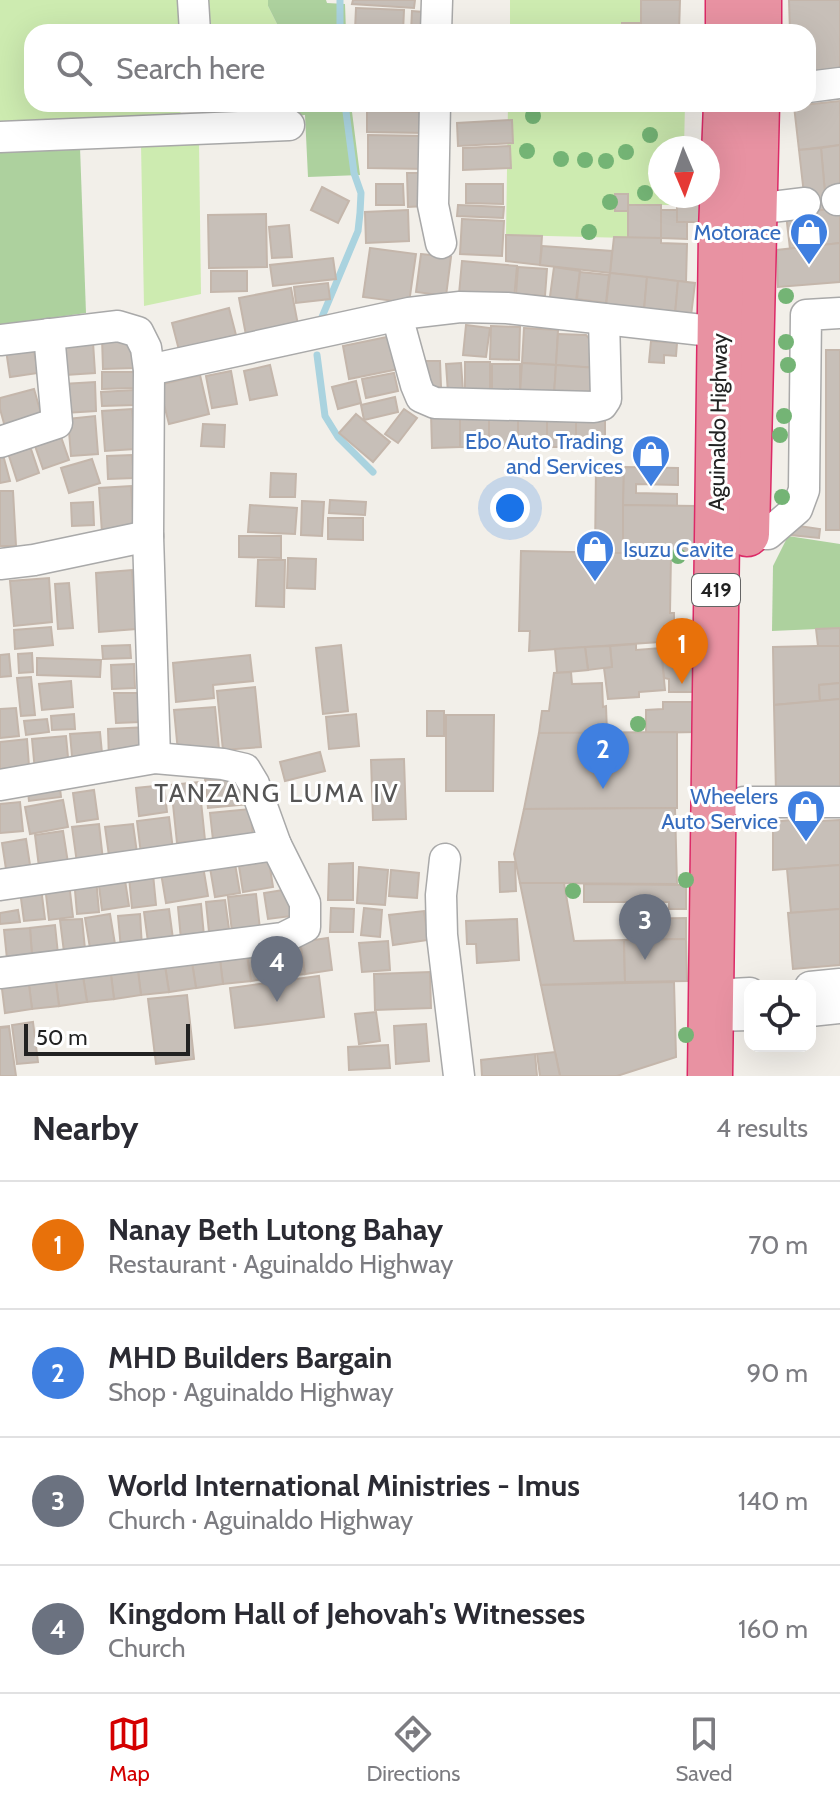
<!DOCTYPE html>
<meta charset="utf-8">
<style>
:root{--surface:#fff;--page:#f7f7f7;--text:#2b2b33;--muted:#7c7c81;--line:#e1e1e2;--accent:#d40000}
body{margin:0;font-family:Cabin,sans-serif;background:var(--page);color:var(--text)}
.controls{position:absolute;right:24px;bottom:24px;display:grid;overflow:hidden;border-radius:16px;box-shadow:0 8px 32px #0002}
.controls button{width:72px;height:72px;display:grid;place-items:center;padding:0;border:0;border-bottom:2px solid var(--line);background:var(--surface);color:var(--text);font:40px sans-serif}
.compass{position:absolute;left:648px;top:136px;width:72px;height:72px;border-radius:50%;background:var(--surface);box-shadow:0 8px 32px #0002;rotate:178deg}
.scale{position:absolute;left:24px;bottom:20px;width:166px;box-sizing:border-box;padding-left:8px;border:4px solid #222;border-top:0;font-size:22px;line-height:28px;white-space:nowrap;color:#222;-webkit-text-stroke:6px #fff;paint-order:stroke}
.you{position:absolute;left:510px;top:508px;width:28px;height:28px;margin:-20px;border:6px solid #fff;border-radius:50%;background:#1a73e8;box-shadow:0 0 0 12px #1a73e833}
.badge{display:grid;place-items:center;width:52px;height:52px;border-radius:50%;background:var(--accent);color:#fff;font-size:26px;font-weight:700}
.pin{position:absolute;translate:-50% -66px;filter:drop-shadow(0 2px 4px #0008)}
.pin::after{content:'';position:absolute;top:42px;width:28px;height:24px;background:inherit;clip-path:polygon(0 0,100% 0,50% 100%)}
.list{margin:0;padding:0;list-style:none}
h2{display:flex;justify-content:space-between;align-items:center;height:104px;margin:0;padding:0 32px;font-size:34px}
h2 small{font-size:26px;font-weight:400;color:var(--muted)}
.list li{display:grid;grid-template-columns:52px 1fr auto;gap:24px;align-items:center;box-sizing:border-box;height:128px;padding:0 32px;border-top:2px solid var(--line)}
.list b{display:block;font-size:30px;white-space:nowrap}
.list p{margin:0;font-size:26px;white-space:nowrap;color:var(--muted)}
.list em{font-size:26px;font-style:normal;color:var(--muted)}
.icon{flex:none;width:44px;height:44px;fill:none;stroke:currentColor;stroke-width:2;stroke-linecap:round;stroke-linejoin:round}
.map{position:relative;flex:none;width:840px;height:1076px;overflow:hidden}
.search{position:absolute;background:var(--surface);box-shadow:0 8px 32px #0002;left:24px;right:24px;top:24px;height:88px;display:flex;align-items:center;gap:20px;box-sizing:border-box;padding:0 28px;border-radius:24px;color:var(--muted);font-size:30px}
.sheet{height:616px;background:var(--surface)}
nav{display:flex;justify-content:space-around;align-items:center;box-sizing:border-box;height:112px;border-top:2px solid var(--line);background:var(--surface);font-size:22px;color:var(--muted)}
nav a{display:grid;justify-items:center;gap:4px}
nav .on{color:var(--accent)}
.map>svg:first-child{display:block}
</style>
<div class="map">
<svg width="840" height="1076" viewBox="0 0 840 1076">
<rect width="100%" height="100%" fill="#f2efe9"/>
<g fill="#cdebb0">
<path d="M0 0H187L189 32H32V104H187L183 111 171 118 0 124Z"/>
<path d="M199 0H268V6L281 32H201Z"/>
<rect x="510" y="0" width="131" height="32"/>
<path d="M508 104H685L684 148H660V196H677V205H628V238L506 235Z"/>
<path d="M199 141 201 294 144 306 141 144Z"/>
</g>
<g fill="#add19e">
<path d="M268 0H326L327 3 345 4 346 32H281L268 6Z"/>
<path d="M273 104H351L360 175 308 177 305 115 266 117Z"/>
<path d="M80 147 86 313 0 325V150Z"/>
<path d="M788 536 840 544V628L772 631 773 566Z"/>
</g>
<g fill="none" stroke-linecap="round" stroke-linejoin="round">
<g stroke="#aad3df" stroke-width="7">
<path d="M340 0V32"/>
<path d="M322 317 358 231 360 213 361 193 354 173 345 104"/>
<path d="M317 355 325 416 338 437 373 472"/>
</g>
</g>
<g fill="#c7bfb8" stroke="#c4b6ab" stroke-width="2">
<path d="M353 0H415L414 8 352 4Z"/>
<path d="M641 0H680L679 32H641Z"/>
<path d="M789 0H840V73L808 74V32H790Z"/>
<path d="M356 8 404 10 403 32 355 30Z"/>
<path d="M412 11 436 13 435 32H411Z"/>
<rect x="622" y="23" width="19" height="9"/>
<path d="M840 101V145L799 150 794 106Z"/>
<path d="M367 111 427 112 426 133 367 132Z"/>
<path d="M512 120 513 143 458 146 457 123Z"/>
<path d="M368 135 426 136V169L368 168Z"/>
<path d="M840 145V192L825 193 821 148Z"/>
<path d="M510 146 511 168 463 170V148Z"/>
<path d="M821 148 825 193 838 209 806 212 799 150Z"/>
<path d="M407 173H424L425 206 408 207Z"/>
<path d="M376 184H403L404 205H376Z"/>
<path d="M466 184H503V204L466 203Z"/>
<path d="M322 187 349 201 338 223 311 210Z"/>
<rect x="615" y="194" width="13" height="17"/>
<rect x="677" y="196" width="23" height="26"/>
<path d="M458 205 504 207 503 218 457 216Z"/>
<rect x="628" y="205" width="33" height="33"/>
<path d="M840 208V243L790 249 786 214Z"/>
<path d="M408 210 409 241 366 243 365 212Z"/>
<path d="M661 210H677V222H687V239L661 238Z"/>
<path d="M266 214 267 267 209 268 208 215Z"/>
<path d="M462 219 504 221 502 256 460 254Z"/>
<path d="M289 225 292 257 272 258 269 227Z"/>
<path d="M506 235 542 236 540 265 506 261Z"/>
<path d="M614 237 661 238V243L687 244 686 282 610 273Z"/>
<path d="M840 243V282L778 287 777 250Z"/>
<path d="M542 246 612 251 610 273 540 265Z"/>
<path d="M370 248 416 254 409 303 363 297Z"/>
<path d="M421 254 451 257 446 296 416 292Z"/>
<path d="M333 258 336 279 273 286 270 265Z"/>
<path d="M462 261 517 266 514 299 459 294Z"/>
<path d="M518 267 547 269 545 296 516 294Z"/>
<path d="M554 267 580 271 575 308 549 304Z"/>
<path d="M211 271H247V291L211 292Z"/>
<path d="M580 272 609 275 606 303 577 299Z"/>
<path d="M610 273 647 277 644 310 606 306Z"/>
<path d="M647 277 678 281 675 314 644 310Z"/>
<path d="M678 281 695 283 691 316 675 314Z"/>
<path d="M328 283 330 299 296 303 294 287Z"/>
<path d="M291 288 298 325 246 335 239 298Z"/>
<path d="M229 308 236 335 179 350 172 323Z"/>
<path d="M466 325 490 328 486 357 463 355Z"/>
<path d="M491 326 520 327 519 360 490 359Z"/>
<path d="M524 328 558 330 556 365 522 363Z"/>
<path d="M558 334 586 335 596 346 594 368 556 365Z"/>
<path d="M392 336 399 369 349 379 343 346Z"/>
<path d="M133 337 134 368 103 369 102 338Z"/>
<path d="M651 341 677 343 676 356 664 355V363L649 362Z"/>
<path d="M93 342 95 373 66 375 64 343Z"/>
<path d="M33 346 38 373 10 377 6 350Z"/>
<rect x="826" y="350" width="14" height="180"/>
<path d="M423 361H440L441 387H424Z"/>
<rect x="465" y="362" width="25" height="35"/>
<path d="M461 363 463 391 448 393 446 364Z"/>
<path d="M522 363 556 365 554 395 520 393Z"/>
<rect x="492" y="364" width="28" height="29"/>
<path d="M270 365 277 395 250 400 244 371Z"/>
<path d="M556 365 597 368 596 386 584 396 554 395Z"/>
<path d="M231 371 237 404 212 408 206 376Z"/>
<path d="M102 372H135V388L102 389Z"/>
<path d="M394 373 398 391 366 398 362 379Z"/>
<path d="M200 375 209 414 169 424 159 385Z"/>
<path d="M356 381 361 403 338 409 332 387Z"/>
<path d="M95 382 96 411 65 413 63 384Z"/>
<path d="M34 389 42 417 5 427 0 409V398Z"/>
<path d="M134 390 135 405 102 406 101 392Z"/>
<path d="M395 397 398 412 364 420 361 405Z"/>
<path d="M132 409 135 449 105 451 102 411Z"/>
<path d="M404 409 417 418 398 443 385 434Z"/>
<path d="M489 413H518V447L489 448Z"/>
<path d="M489 413V448L460 447V414Z"/>
<rect x="518" y="413" width="29" height="34"/>
<rect x="547" y="413" width="29" height="34"/>
<rect x="576" y="413" width="29" height="34"/>
<path d="M356 414 390 442 373 462 339 433Z"/>
<path d="M431 414H460V447L432 448Z"/>
<path d="M95 416 98 454 71 456 68 419Z"/>
<path d="M203 424 225 425 224 447 201 446Z"/>
<path d="M59 431 69 460 43 469 33 440Z"/>
<path d="M29 443 39 473 17 481 7 450Z"/>
<path d="M2 451 10 481 0 483V452Z"/>
<path d="M132 455 134 478 108 479 107 456Z"/>
<path d="M92 459 100 483 69 493 61 468Z"/>
<path d="M596 467H624L623 553H595Z"/>
<path d="M624 467 678 468V485L636 484V493L677 494V506L623 505Z"/>
<path d="M271 473 296 474 295 497H270Z"/>
<path d="M131 486 134 531 102 533 99 488Z"/>
<path d="M0 491H13L16 546H0Z"/>
<path d="M330 500 366 502 365 515 329 513Z"/>
<path d="M302 501 324 502 322 536 301 535Z"/>
<path d="M93 502 94 525 72 526 71 503Z"/>
<path d="M250 505 297 508 295 534 248 532Z"/>
<path d="M623 505 696 506 695 554 623 553Z"/>
<path d="M328 518H363V540L328 539Z"/>
<path d="M792 525 820 529 819 538 791 535Z"/>
<path d="M239 536H281V558L239 557Z"/>
<path d="M521 551 671 554 670 613H674V641L529 651 530 631H519Z"/>
<path d="M288 558 316 559 315 589 287 588Z"/>
<path d="M258 560H285L284 607 256 606Z"/>
<path d="M132 570 136 629 99 632 96 573Z"/>
<path d="M49 578 52 622 14 626 10 581Z"/>
<path d="M69 583 73 628 58 629 55 584Z"/>
<path d="M51 627 53 645 15 649 14 630Z"/>
<path d="M840 628V646H818L816 629Z"/>
<path d="M696 640V692H669V679L664 678 660 642Z"/>
<path d="M636 644V650L661 648 665 690 639 692V697L608 699 604 668 612 667 610 646Z"/>
<path d="M130 645 131 658 103 659 102 646Z"/>
<path d="M341 645 348 711 323 714 316 648Z"/>
<path d="M610 646 612 667 588 670 585 647Z"/>
<path d="M818 646H840V683L819 685 820 701 774 705 773 647Z"/>
<path d="M585 647 588 670 557 673 555 649Z"/>
<path d="M32 653 33 672 19 673 18 654Z"/>
<path d="M9 654 11 676 0 677V655Z"/>
<path d="M250 655 253 681 213 685 214 698 176 702 173 663Z"/>
<path d="M37 658 101 660 100 677 37 675Z"/>
<path d="M134 664 135 688 112 689 111 665Z"/>
<path d="M571 672 572 684 602 683 603 707 606 706 607 733H539L542 711H549L554 673Z"/>
<path d="M31 677 35 715 21 716 17 678Z"/>
<path d="M71 681 73 707 42 710 39 684Z"/>
<path d="M840 683V699L820 701 819 685Z"/>
<path d="M255 687 261 747 223 750 217 691Z"/>
<path d="M114 693H140L141 722 116 723Z"/>
<path d="M840 699V788L776 793 774 705Z"/>
<path d="M663 702H696V732L646 733V710L663 709Z"/>
<path d="M215 707 219 749 178 752 174 710Z"/>
<path d="M16 708 19 736 0 738V709Z"/>
<rect x="427" y="711" width="17" height="25"/>
<path d="M74 714 75 729 52 730 51 716Z"/>
<path d="M356 714 359 746 329 749 326 717Z"/>
<path d="M446 715H494L493 791H446Z"/>
<path d="M47 719 49 732 26 735 24 721Z"/>
<path d="M148 727 149 758 109 760 108 729Z"/>
<path d="M100 732 103 764 73 767 70 734Z"/>
<path d="M677 732V808L524 809 539 733Z"/>
<path d="M66 736 69 768 35 771 32 739Z"/>
<path d="M27 739 29 766 0 769V742Z"/>
<path d="M320 752 325 771 285 781 280 762Z"/>
<path d="M404 759 406 819 373 820 371 760Z"/>
<path d="M246 775 249 804 208 808 205 779Z"/>
<path d="M199 782 205 840 177 843 171 785Z"/>
<path d="M164 785 167 812 139 816 136 788Z"/>
<path d="M60 788 61 797 29 801 28 792Z"/>
<path d="M94 790 98 819 77 822 73 793Z"/>
<path d="M63 800 68 827 30 834 25 807Z"/>
<path d="M20 802 23 831 0 833V804Z"/>
<path d="M675 808 677 884 520 883 514 854 524 809Z"/>
<path d="M250 809 253 836 213 840 210 813Z"/>
<path d="M169 817 173 850 141 854 137 821Z"/>
<path d="M819 817V821L840 820V865L773 870V822Z"/>
<path d="M99 824 103 860 77 863 72 827Z"/>
<path d="M133 824 137 853 109 856 105 827Z"/>
<path d="M63 831 68 863 39 867 35 835Z"/>
<path d="M26 839 30 865 6 869 2 843Z"/>
<path d="M234 858 240 893 215 897 209 862Z"/>
<path d="M269 861 273 887 243 892 239 866Z"/>
<path d="M499 862H515L516 891 500 892Z"/>
<path d="M353 863V900H328L329 864Z"/>
<path d="M840 865V909L791 913 787 869Z"/>
<path d="M203 866 208 896 166 903 161 873Z"/>
<path d="M359 867 388 870 385 905 357 903Z"/>
<path d="M391 870 419 873 417 898 389 896Z"/>
<path d="M124 874 129 906 102 910 98 878Z"/>
<path d="M153 874 156 905 132 908 129 877Z"/>
<path d="M96 878 99 912 77 914 74 879Z"/>
<path d="M69 883 73 917 49 920 45 886Z"/>
<path d="M520 883H564L574 941 624 940 625 982 541 985Z"/>
<path d="M584 884 686 885V909H669V902H584Z"/>
<path d="M41 888 45 919 24 921 20 891Z"/>
<path d="M296 888 300 915 268 919 264 893Z"/>
<path d="M256 894 260 929 232 932 228 897Z"/>
<path d="M225 900 229 929 209 932 206 902Z"/>
<path d="M201 904 204 936 181 939 178 907Z"/>
<path d="M331 908 354 909 353 932H330Z"/>
<path d="M364 908 382 910 380 937 361 935Z"/>
<path d="M169 909 173 939 148 942 144 912Z"/>
<path d="M840 909V965L793 969 788 913Z"/>
<path d="M18 910 20 922 0 924V913Z"/>
<path d="M424 911 428 940 393 945 389 915Z"/>
<path d="M110 914 115 944 90 948 85 918Z"/>
<path d="M140 914 142 947 121 949 118 916Z"/>
<path d="M686 918V939L631 940V919Z"/>
<path d="M82 919 85 949 64 952 60 920Z"/>
<path d="M517 919 519 960 477 963 476 944H467L466 921Z"/>
<path d="M55 925 58 954 32 956 30 928Z"/>
<path d="M30 928 32 956 7 959 4 930Z"/>
<path d="M328 938 332 970 305 974 300 942Z"/>
<path d="M686 939 687 981 625 982 624 940Z"/>
<path d="M388 941 390 970 362 972 359 943Z"/>
<path d="M300 942 305 974 278 977 273 945Z"/>
<path d="M273 945 278 977 251 981 246 949Z"/>
<path d="M246 949 251 981 223 984 219 952Z"/>
<path d="M219 952 223 984 196 988 191 956Z"/>
<path d="M191 956 196 988 169 992 164 959Z"/>
<path d="M164 959 169 992 141 995 137 963Z"/>
<path d="M137 963 141 995 114 999 110 967Z"/>
<path d="M110 967 114 999 87 1002 82 970Z"/>
<path d="M82 970 87 1002 59 1006 55 974Z"/>
<path d="M430 972 431 1008 375 1010 374 974Z"/>
<path d="M55 974 59 1006 32 1009 28 977Z"/>
<path d="M319 976 324 1017 235 1028 230 988Z"/>
<path d="M28 977 32 1009 5 1013 1 981Z"/>
<path d="M674 982 676 1057 617 1076H560L541 985Z"/>
<path d="M187 995 194 1059 156 1064 148 999Z"/>
<path d="M376 1012 380 1041 359 1044 355 1014Z"/>
<path d="M33 1022 38 1062 17 1064 12 1025Z"/>
<path d="M426 1024 429 1061 396 1064 394 1026Z"/>
<path d="M9 1026 11 1076H0V1027Z"/>
<path d="M9 1027 16 1076H0V1028Z"/>
<path d="M388 1045 390 1068 349 1070 348 1047Z"/>
<path d="M555 1052 560 1076H540L537 1054Z"/>
<path d="M535 1054 537 1076H482L481 1060Z"/>
</g>
<g fill="none" stroke-linecap="round" stroke-linejoin="round">
<defs>
<g id="minor">
<path d="M193 0 195 32"/>
<path d="M436 32 437 0"/>
<path d="M808 87 840 83"/>
<path d="M435 104 433 205 441 243"/>
<path d="M0 137 289 125"/>
<path d="M837 200 840 199"/>
<path d="M755 209 805 203"/>
<path d="M397 316 416 385 421 397 435 403 594 407 602 405 606 399 604 319"/>
<path d="M0 340 118 326 138 332 146 348 149 370 148 536 155 758"/>
<path d="M149 370 409 313 460 307 507 308 720 332 739 333"/>
<path d="M0 442 57 423 49 334"/>
<path d="M747 534H768L797 509 804 490 806 315 840 313"/>
<path d="M0 564 34 560 148 536"/>
<path d="M0 785 155 758 223 764 245 769 254 784 276 845"/>
<path d="M744 802H840"/>
<path d="M445 859 441 895 442 935 459 1076"/>
<path d="M0 885 276 845 305 903V927L283 938 0 973"/>
<path d="M810 987 840 984"/>
<path d="M712 995 750 993"/>
<path d="M810 1011 840 1008"/>
<path d="M711 1016 750 1015"/>
</g>
<g id="highway">
<path d="M728 32V0"/>
<path d="M759 32V0"/>
<path d="M747 534 757 104"/>
<path d="M710 1076 721 231 726 104"/>
</g>
</defs>
<use href="#minor" stroke="#a9a9a9" stroke-width="33"/>
<use href="#highway" stroke="#dc2a67" stroke-width="47"/>
<use href="#minor" stroke="#fff" stroke-width="30"/>
<use href="#highway" stroke="#e892a2" stroke-width="44"/>
</g>
<g fill="#74b475">
<circle cx="533" cy="116" r="8"/>
<circle cx="650" cy="135" r="8"/>
<circle cx="527" cy="151" r="8"/>
<circle cx="626" cy="152" r="8"/>
<circle cx="561" cy="159" r="8"/>
<circle cx="585" cy="160" r="8"/>
<circle cx="606" cy="161" r="8"/>
<circle cx="645" cy="193" r="8"/>
<circle cx="610" cy="202" r="8"/>
<circle cx="589" cy="232" r="8"/>
<circle cx="786" cy="296" r="8"/>
<circle cx="786" cy="342" r="8"/>
<circle cx="788" cy="365" r="8"/>
<circle cx="784" cy="416" r="8"/>
<circle cx="780" cy="435" r="8"/>
<circle cx="782" cy="497" r="8"/>
<circle cx="678" cy="556" r="8"/>
<circle cx="638" cy="724" r="8"/>
<circle cx="686" cy="880" r="8"/>
<circle cx="573" cy="891" r="8"/>
<circle cx="686" cy="1035" r="8"/>
</g>
<defs>
<symbol id="shop-pin" viewBox="-11 -11 22 30"><path d="M0 17L-7.5 6A9.5 9.5 0 1 1 7.5 6Z" fill="#3f7fe0" stroke="#fff"/><path d="M-5-2.5h2.3a2.7 3.5 0 0 1 5.4 0H5L5.5 6h-11ZM-1.5-2.5h3a1.5 2.3 0 0 0-3 0Z" fill="#fff"/></symbol>
</defs>
<g fill-rule="evenodd">
<use href="#shop-pin" x="787" y="210" width="44" height="60"/>
<use href="#shop-pin" x="629" y="432" width="44" height="60"/>
<use href="#shop-pin" x="573" y="527" width="44" height="60"/>
<use href="#shop-pin" x="784" y="787" width="44" height="60"/>
</g>
<g text-anchor="middle" dominant-baseline="central" stroke-width="6" stroke-linejoin="round" paint-order="stroke">
<rect fill="#fff" stroke="#646464" stroke-width="2" x="692" y="574" width="48" height="32" rx="6"/>
<g font-size="20" font-weight="bold" fill="#222">
<text x="716" y="590">419</text>
</g>
<g font-size="22" fill="#366cbe" stroke="#fff" text-anchor="end">
<text x="781" y="232">Motorace</text>
<text x="623" y="441">Ebo Auto Trading<tspan x="623" dy="25">and Services</tspan></text>
<text x="623" y="549" text-anchor="start">Isuzu Cavite</text>
<text x="778" y="796">Wheelers<tspan x="778" dy="25">Auto Service</tspan></text>
</g>
<g font-size="22" fill="#222" stroke="#fff">
<text transform="translate(718 422) rotate(-89)">Aguinaldo Highway</text>
</g>
<g font-size="26" letter-spacing="2" fill="#555" stroke="#fff">
<text x="277" y="793">TANZANG LUMA IV</text>
</g>
</g>
</svg>
<div class="controls">
<button><svg class="icon" aria-label="locate" viewBox="0 0 24 24"><circle cx="12" cy="12" r="6"/><path d="M12 2v4M12 18v4M2 12h4M18 12h4"/></svg></button>
</div>
<svg class="compass" viewBox="-18 -18 36 36"><path d="M0-13l5 13h-10z" fill="#e53935"/><path d="M0 13l5-13h-10z" fill="#7c7c81"/></svg>
<div class="scale">50 m</div>
<div class="you"></div>
<div class="pin badge" style="left:682px;top:684px;background:#e8710a">1</div>
<div class="pin badge" style="left:603px;top:789px;background:#3f7fe0">2</div>
<div class="pin badge" style="left:645px;top:960px;background:#6b7280">3</div>
<div class="pin badge" style="left:277px;top:1002px;background:#6b7280">4</div>
<div class="search"><svg class="icon" aria-label="search" viewBox="0 0 24 24"><circle cx="10" cy="10" r="6"/><path d="M15 15l6 6"/></svg>Search here</div>
</div>
<section class="sheet">
<h2>Nearby<small>4 results</small></h2>
<ul class="list">
<li><span class="badge" style="background:#e8710a">1</span><div><b>Nanay Beth Lutong Bahay</b><p>Restaurant · Aguinaldo Highway</p></div><em>70 m</em></li>
<li><span class="badge" style="background:#3f7fe0">2</span><div><b>MHD Builders Bargain</b><p>Shop · Aguinaldo Highway</p></div><em>90 m</em></li>
<li><span class="badge" style="background:#6b7280">3</span><div><b>World International Ministries - Imus</b><p>Church · Aguinaldo Highway</p></div><em>140 m</em></li>
<li><span class="badge" style="background:#6b7280">4</span><div><b>Kingdom Hall of Jehovah's Witnesses</b><p>Church</p></div><em>160 m</em></li>
</ul>
</section>
<nav>
<a class="on"><svg class="icon" aria-label="map" viewBox="0 0 24 24"><path d="M3 6l6-2 6 2 6-2v14l-6 2-6-2-6 2zM9 4v14M15 6v14"/></svg>Map</a>
<a><svg class="icon" aria-label="directions" viewBox="0 0 24 24"><path d="M12 3l9 9-9 9-9-9zM9 14v-3h6M13 9l2 2-2 2"/></svg>Directions</a>
<a><svg class="icon" aria-label="saved" viewBox="0 0 24 24"><path d="M7 4h10v16l-5-4-5 4z"/></svg>Saved</a>
</nav>
